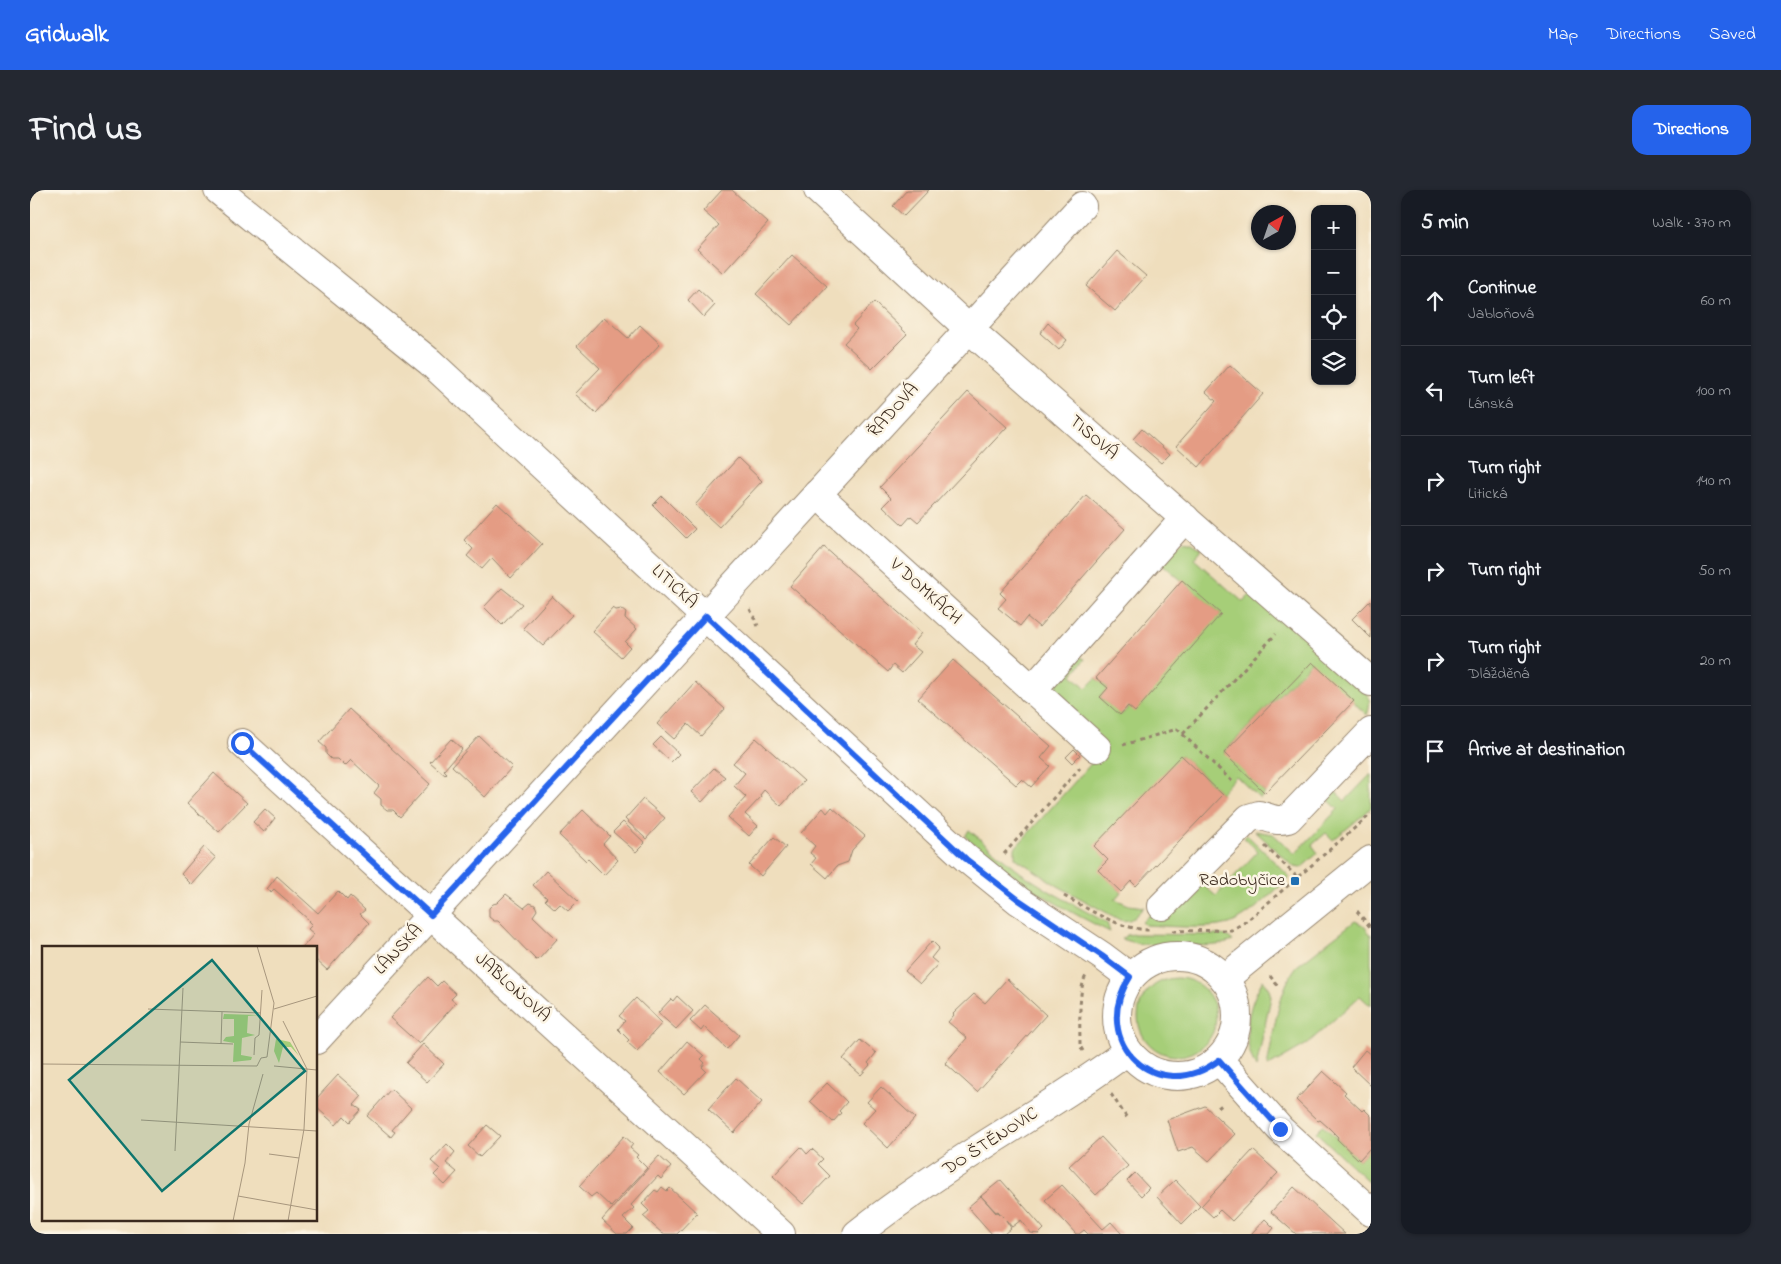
<!DOCTYPE html>
<meta charset="utf-8">
<style>
:root{--surface:#171b24;--page:#242831;--text:#f1f3f6;--muted:#9ea1a6;--line:#363941;--accent:#2563eb}
body{margin:0;font-family:"Indie Flower",sans-serif;background:var(--page);color:var(--text)}
.controls{position:absolute;right:15px;top:15px;display:grid;overflow:hidden;border-radius:10px;box-shadow:0 1px 4px #0004}
.controls button{width:45px;height:45px;display:grid;place-items:center;padding:0;border:0;border-bottom:1px solid var(--line);background:var(--surface);color:var(--text);font:25px sans-serif}
.compass{position:absolute;left:1221px;top:15px;width:45px;height:45px;border-radius:50%;background:var(--surface);box-shadow:0 1px 4px #0004;rotate:40deg}
.stop{position:absolute;width:15px;height:15px;margin:-11px;border:4px solid #2563eb;border-radius:50%;background:#fff}
.stop.end{background:#2563eb;border-color:#fff;box-shadow:0 1px 5px #0008}
.list{margin:0;padding:0;list-style:none}
h2{display:flex;justify-content:space-between;align-items:center;height:65px;margin:0;padding:0 20px;font-size:21px}
h2 small{font-size:16px;font-weight:400;color:var(--muted)}
.list li{display:grid;grid-template-columns:32px 1fr auto;gap:15px;align-items:center;box-sizing:border-box;height:90px;padding:0 20px;border-top:1px solid var(--line)}
.list b{display:block;font-size:19px;white-space:nowrap}
.list p{margin:0;font-size:16px;white-space:nowrap;color:var(--muted)}
.list em{font-size:16px;font-style:normal;color:var(--muted)}
.icon{flex:none;width:28px;height:28px;fill:none;stroke:currentColor;stroke-width:2;stroke-linecap:round;stroke-linejoin:round}
.map{position:relative;flex:none;width:1341px;height:1044px;overflow:hidden;border-radius:15px}
header{display:flex;align-items:center;gap:30px;box-sizing:border-box;height:70px;padding:0 25px;background:var(--accent);color:#fff}
header strong{font-size:24px}
nav{display:flex;gap:28px;margin-inline-start:auto;font-size:18px}
.intro{display:flex;align-items:center;justify-content:space-between;box-sizing:border-box;height:120px;padding:0 30px}
h1{margin:0;font-size:35px}
.button{padding:12px 22px;border-radius:15px;background:var(--accent);color:#fff;font-size:18px;font-weight:700}
main{display:flex;gap:30px;padding:0 30px}
aside{flex:1;background:var(--surface);border-radius:15px;box-shadow:0 1px 4px #0004}
.map>svg:first-child{display:block}
</style>
<header>
<strong>Gridwalk</strong>
<nav><a>Map</a><a>Directions</a><a>Saved</a></nav>
</header>
<div class="intro"><h1>Find us</h1><a class="button">Directions</a></div>
<main>
<div class="map">
<svg width="1341" height="1044" viewBox="0 0 1341 1044">
<rect width="100%" height="100%" fill="#fcf5e5"/>
<filter id="ink" filterUnits="userSpaceOnUse"><feTurbulence type="fractalNoise" baseFrequency=".02" numOctaves="2"/><feDisplacementMap in="SourceGraphic" scale="10" xChannelSelector="R" yChannelSelector="G"/><feConvolveMatrix kernelMatrix="1 2 1 2 8 2 1 2 1" color-interpolation-filters="sRGB"/></filter>
<filter id="wash" filterUnits="userSpaceOnUse"><feTurbulence type="fractalNoise" baseFrequency=".0096" numOctaves="4" result="noise"/><feDisplacementMap in="SourceGraphic" scale="20" xChannelSelector="R" yChannelSelector="G"/><feGaussianBlur stdDeviation="1.12" result="paint"/><feColorMatrix in="noise" values="0 0 0 0 0 0 0 0 0 0 0 0 0 0 0 0 0 1.4 0 .05"/><feComposite in="paint" operator="in"/></filter>
<g filter="url(#wash)">
<rect width="100%" height="100%" fill="#efdebd"/>
<g fill="#a6ce78" stroke="#707c4b">
<path d="M1153 351 1160 352 1172 359 1164 369 1213 412 1222 403 1335 498C1340 508 1341 514 1337 525L1281 472 1194 562 1235 603 1230 609 1206 586 1191 603 1151 565 1078 670 1069 680 1091 702 1085 709 1099 715 1114 717C1106 725 1102 733 1090 730L1028 696 987 669 985 667V658L1077 556 1026 506C1025 487 1036 479 1047 466L1055 469 1042 485 1056 498 1066 488 1078 498 1070 507 1091 525 1191 424 1130 372Z"/>
<path d="M1341 584V617L1337 622 1303 650 1296 643 1282 655 1288 663 1271 678 1264 677 1225 641 1243 644 1265 664 1308 619 1294 606 1302 598 1315 611Z"/>
<path d="M939 640 991 683 1021 702 1077 733 1080 742C1026 715 981 689 936 647V645Z"/>
<path d="M1217 645 1260 687C1244 701 1220 727 1199 734 1178 740 1137 736 1115 735L1112 732 1124 720 1137 730 1171 693 1186 706 1228 661 1214 648Z"/>
<path d="M1325 731 1333 735 1341 745V816L1330 806 1277 854 1237 877C1243 847 1248 799 1267 776Z"/>
<path d="M1105 744 1190 745 1197 746 1203 751C1183 758 1170 755 1149 755 1125 754 1115 757 1091 749L1097 745Z"/>
<circle cx="1147" cy="827" r="39"/>
<path d="M1233 790 1239 799 1241 807 1226 878C1211 849 1217 817 1233 790Z"/>
<path d="M1293 935 1329 970 1341 957V994L1286 942Z"/>
</g>
<g id="blocks">
<g fill="#e49c84">
<path d="M692 0H702L738 33 693 83 667 59 689 35 673 21Z"/>
<path d="M877 0H899L874 26 863 16Z"/>
<path d="M1087 61 1116 86 1085 121 1056 96Z"/>
<path d="M762 65 797 96 761 135 726 104Z"/>
<path d="M668 99 685 115 674 127 658 110Z"/>
<path d="M844 112 877 144 842 179 814 153 827 139 823 135Z"/>
<path d="M574 127 598 148 610 135 630 154 566 223 545 204 570 178 547 156Z"/>
<path d="M1018 133 1037 150 1029 160 1010 143Z"/>
<path d="M1200 175 1233 204 1169 277 1146 256 1186 211 1176 202Z"/>
<path d="M938 202 977 237 888 332 881 326 873 335 853 316 861 308 850 297Z"/>
<path d="M1112 239 1140 264 1131 273 1103 249Z"/>
<path d="M708 268 732 291 689 337 665 315Z"/>
<path d="M1056 305 1095 339 1009 437 997 427 990 436 968 418 976 409 970 403Z"/>
<path d="M632 306 665 339 656 348 623 315Z"/>
<path d="M467 313 512 354 481 388 462 368 452 379 437 366 443 359 434 350Z"/>
<path d="M794 357 892 443 882 455 891 462 872 483 863 475 858 482 760 396Z"/>
<path d="M1152 390 1191 424 1105 522 1098 516 1090 525 1070 507 1078 498 1066 488Z"/>
<path d="M472 398 492 414 472 435 454 417Z"/>
<path d="M522 406 542 425 513 456 493 438Z"/>
<path d="M1341 410V448L1322 429Z"/>
<path d="M583 418 586 420 591 419 596 423 595 428 607 439 595 452 600 457 591 467 562 441Z"/>
<path d="M923 470 1021 556 1011 568 1020 576 1001 597 992 589 986 595 888 509Z"/>
<path d="M1282 472 1324 511 1235 603 1194 563Z"/>
<path d="M665 492 695 519 671 546 658 534 644 549 627 534Z"/>
<path d="M319 519 400 594 370 627 363 620H357L351 615V609L344 603 349 596 321 570 315 576 308 569H301L296 564V558L289 552Z"/>
<path d="M449 546 482 577 455 607 422 576Z"/>
<path d="M631 547 649 564 641 572 623 555Z"/>
<path d="M726 548 774 591 751 616 734 600 730 605 731 607 715 624 728 636 719 646 698 627 716 607 704 596 715 583 703 573Z"/>
<path d="M421 549 432 559 414 580 417 583 415 585 400 572Z"/>
<path d="M1044 559 1050 565 1042 573 1036 567Z"/>
<path d="M1151 565 1193 605 1106 696 1101 691 1091 702 1068 680 1078 670 1064 656Z"/>
<path d="M684 578 695 587 672 612 661 602Z"/>
<path d="M184 583 217 613 189 642 157 613Z"/>
<path d="M613 609 635 628 616 649 595 629Z"/>
<path d="M802 617 835 646 822 660 818 672 807 676 797 688 781 674 786 668 780 663 785 656 771 643 793 618 797 623Z"/>
<path d="M235 619 245 628 234 642 223 632Z"/>
<path d="M553 620 580 646 573 654 588 670 574 685 558 669 556 671 529 645Z"/>
<path d="M593 632 615 653 606 662 583 642Z"/>
<path d="M744 647 756 657 731 686 719 675Z"/>
<path d="M174 657 186 668 162 695 151 684Z"/>
<path d="M516 681 548 711 538 721 530 714 525 719 515 710 517 708 503 695Z"/>
<path d="M247 686 288 723 308 701 317 710 320 706 335 720 330 724 339 733 297 780 286 770V758H272L284 744 278 739 282 735 278 731 279 730 244 699 241 702 237 699Z"/>
<path d="M476 704 494 718 500 713 505 715 507 720 503 726 527 749 509 769 506 770 468 731H464L459 727V718L463 714 467 713Z"/>
<path d="M902 751 909 758 901 768 908 774 890 794 875 781Z"/>
<path d="M398 787 407 796 412 791 426 804 421 809 426 813 389 854 360 828Z"/>
<path d="M977 789 1016 825 947 902 915 873 937 848 918 832 924 825 923 824 944 804 955 813Z"/>
<path d="M647 806 663 821 646 839 628 823 641 809 643 811Z"/>
<path d="M606 808 632 833 607 861 597 852 599 850 588 839 595 831 589 826Z"/>
<path d="M675 815 709 845 697 859 674 837 671 841 660 831Z"/>
<path d="M830 850 846 863 838 873 840 875 831 885 813 869Z"/>
<path d="M657 851 674 866 671 869 675 873 672 877 676 881 654 904 630 882Z"/>
<path d="M393 854 414 874 397 892 376 873Z"/>
<path d="M1335 860 1341 865V896L1321 877Z"/>
<path d="M1293 881 1316 902 1314 904 1332 921 1334 919 1341 926V957L1329 970 1307 949 1308 947 1299 938 1290 930 1288 931 1266 910Z"/>
<path d="M308 885 332 906 324 915 331 920 320 932 314 926 306 935 286 917V909Z"/>
<path d="M706 888 732 912 704 943 678 919Z"/>
<path d="M797 893 817 912 809 921 811 923 803 932 780 911Z"/>
<path d="M851 897 885 928 858 958 832 933 845 919 837 912Z"/>
<path d="M361 899 381 918 362 940 365 942 361 947 337 926Z"/>
<path d="M1175 916 1205 944 1179 971 1163 957 1148 962 1137 930Z"/>
<path d="M457 935 470 946 450 967 438 956Z"/>
<path d="M594 946 603 954 600 958 608 965 606 967 617 978 581 1017 566 1003 561 1007 549 996Z"/>
<path d="M1071 947 1098 976 1066 1005 1039 976Z"/>
<path d="M417 954 425 962 416 973 427 982 415 995 404 985 410 979 401 971Z"/>
<path d="M771 957 777 964 782 959 793 969 788 974 800 986 773 1014 743 986Z"/>
<path d="M1223 960 1248 983 1202 1031 1190 1020 1183 1027 1171 1016Z"/>
<path d="M629 966 641 977 631 989 628 986 601 1015 604 1018 593 1028 603 1038 597 1044H587L572 1030Z"/>
<path d="M1105 983 1119 998 1111 1006 1097 991Z"/>
<path d="M971 990 1014 1039 1009 1044 1001 1043 991 1030 982 1037 976 1030 981 1038 974 1044H962L938 1017 951 1006 966 1023 968 1022 973 1027 968 1021 966 1022 951 1006Z"/>
<path d="M1145 990 1170 1016 1152 1034 1127 1007Z"/>
<path d="M1032 995 1073 1039 1081 1032 1092 1044H1058L1054 1040 1049 1044H1046L1015 1010Z"/>
<path d="M632 997 637 1001 640 998 667 1023 647 1044H633L613 1026 619 1021 612 1014 625 1000 628 1002Z"/>
<path d="M1264 997 1315 1044H1266L1241 1022Z"/>
<path d="M1235 1029 1244 1038 1239 1044H1221Z"/>
</g>
</g>
</g>
<g filter="url(#ink)">
<use href="#blocks" fill-opacity="0" stroke="#95846e" stroke-width="1"/>
<g fill="none" stroke-linecap="round" stroke-linejoin="round">
<defs>
<g id="minor">
<path d="M788 0 939 139 1341 492"/>
<path d="M787 304 1067 558"/>
<path d="M1002 500 1155 328"/>
<path d="M212 553 751 1044"/>
<path d="M1132 716 1219 628 1229 625C1240 628 1246 632 1258 629L1341 542"/>
<path d="M286 850 1052 16"/>
</g>
<g id="tertiary">
<path d="M188 0 400 172 937 669 989 711 1072 766 1100 787"/>
<circle cx="1147" cy="826" r="60"/>
<path d="M1194 789 1341 670"/>
<path d="M1189 870 1250 939 1341 1022"/>
<path d="M827 1044C876 1005 930 970 983 937 1022 912 1061 889 1097 861"/>
</g>
</defs>
<use href="#minor" stroke="#95846e" stroke-width="30"/>
<use href="#tertiary" stroke="#95846e" stroke-width="30"/>
<g stroke="#95846e" stroke-width="3" stroke-dasharray="4 4" stroke-linecap="butt">
<path d="M720 419 728 436"/>
<path d="M1153 544 1246 444"/>
<path d="M1093 555 1147 539 1204 593"/>
<path d="M1235 656 1266 686"/>
<path d="M974 664 1050 578"/>
<path d="M1034 706C1061 720 1088 739 1120 740"/>
<path d="M1327 721 1341 738"/>
<path d="M1143 741 1202 740 1218 730 1341 624"/>
<path d="M1240 786 1248 796"/>
<path d="M1053 861 1050 856C1050 841 1048 797 1056 786"/>
<path d="M1081 904 1097 928"/>
<path d="M1188 918 1193 914"/>
</g>
<use href="#minor" stroke="#fff" stroke-width="28"/>
<use href="#tertiary" stroke="#fff" stroke-width="28"/>
</g>
</g>
<g fill="none" stroke-linecap="round" stroke-linejoin="round" filter="url(#ink)">
<path stroke="#2563eb" stroke-width="6" d="M212 553 401 725 676 426 936 669 989 710 1072 766 1100 787C1057 852 1128 917 1189 870L1250 939"/>
</g>
<rect fill="#1f6fb2" stroke="#fcf5e5" stroke-width="2" x="1260" y="686" width="10" height="10" rx="2.5"/>
<g text-anchor="middle" dominant-baseline="central" stroke-width="5" stroke-linejoin="round" paint-order="stroke">
<g font-size="18" fill="#3b2a1e" stroke="#fcf5e5">
<text transform="translate(864 221) rotate(-48)">ŘADOVÁ</text>
<text transform="translate(1063 248) rotate(41)">TISOVÁ</text>
<text transform="translate(644 397) rotate(43)">LITICKÁ</text>
<text transform="translate(895 402) rotate(42)">V DOMKÁCH</text>
<text transform="translate(369 760) rotate(-47)">LÁNSKÁ</text>
<text transform="translate(482 798) rotate(42)">JABLOŇOVÁ</text>
<text transform="translate(961 952) rotate(-33)">DO ŠTĚNOVIC</text>
</g>
<g font-size="18" fill="#3b2a1e" stroke="#fcf5e5" text-anchor="end">
<text x="1255" y="691">Radobyčice</text>
</g>
</g>
<g transform="translate(12 756)">
<rect width="275" height="275" fill="#efdebd"/>
<path d="M182 68 216 69 206 70 205 87 213 89 200 92 199 109 210 111 209 114 191 116 192 97 181 95 184 91 192 90V73H181ZM234 93 248 96 257 110 249 101H241L237 117 232 105Z" fill="#a6ce78"/>
<path fill="none" stroke="#a7967d" stroke-width="1" d="M215 0 232 57 225 111M106 63 219 67M232 63 275 50M241 75 265 123 262 183 246 275M138 96 191 98M179 98 180 66M212 109 213 92 217 89 220 44M0 118 215 120M215 120 219 112 225 111M232 120 275 124M99 174 275 185M133 205 141 42M227 208 257 212M196 250 275 264M191 275 203 217 207 178 221 128"/>
<path fill="#0f766e" fill-opacity="0.15" stroke="#0f766e" stroke-width="2.5" d="M170 14 263 125 120 245 27 134Z"/>
<rect width="275" height="275" fill="none" stroke="#3b2a1e" stroke-width="2.5"/>
</g>
</svg>
<div class="controls">
<button>+</button>
<button>−</button>
<button><svg class="icon" aria-label="locate" viewBox="0 0 24 24"><circle cx="12" cy="12" r="6"/><path d="M12 2v4M12 18v4M2 12h4M18 12h4"/></svg></button>
<button><svg class="icon" aria-label="layers" viewBox="0 0 24 24"><path d="M12 4l9 5-9 5-9-5zM3 14l9 5 9-5"/></svg></button>
</div>
<svg class="compass" viewBox="-18 -18 36 36"><path d="M0-13l5 13h-10z" fill="#e53935"/><path d="M0 13l5-13h-10z" fill="#9ea1a6"/></svg>
<div class="stop" style="left:212px;top:553px"></div>
<div class="stop end" style="left:1250px;top:939px"></div>
</div>
<aside>
<h2>5 min<small>Walk · 370 m</small></h2>
<ul class="list">
<li><svg class="icon" aria-label="ahead" viewBox="0 0 24 24"><path d="M12 20V5M6 11l6-6 6 6"/></svg><div><b>Continue</b><p>Jabloňová</p></div><em>60 m</em></li>
<li><svg class="icon" aria-label="left" viewBox="0 0 24 24"><path d="M17 20v-9H6M10 6l-5 5 5 5"/></svg><div><b>Turn left</b><p>Lánská</p></div><em>100 m</em></li>
<li><svg class="icon" aria-label="right" viewBox="0 0 24 24"><path d="M7 20v-9h11M14 6l5 5-5 5"/></svg><div><b>Turn right</b><p>Litická</p></div><em>140 m</em></li>
<li><svg class="icon" aria-label="right" viewBox="0 0 24 24"><path d="M7 20v-9h11M14 6l5 5-5 5"/></svg><div><b>Turn right</b></div><em>50 m</em></li>
<li><svg class="icon" aria-label="right" viewBox="0 0 24 24"><path d="M7 20v-9h11M14 6l5 5-5 5"/></svg><div><b>Turn right</b><p>Dlážděná</p></div><em>20 m</em></li>
<li><svg class="icon" aria-label="arrive" viewBox="0 0 24 24"><path d="M6 21V4h12l-3 4 3 4H6"/></svg><div><b>Arrive at destination</b></div></li>
</ul>
</aside>
</main>
